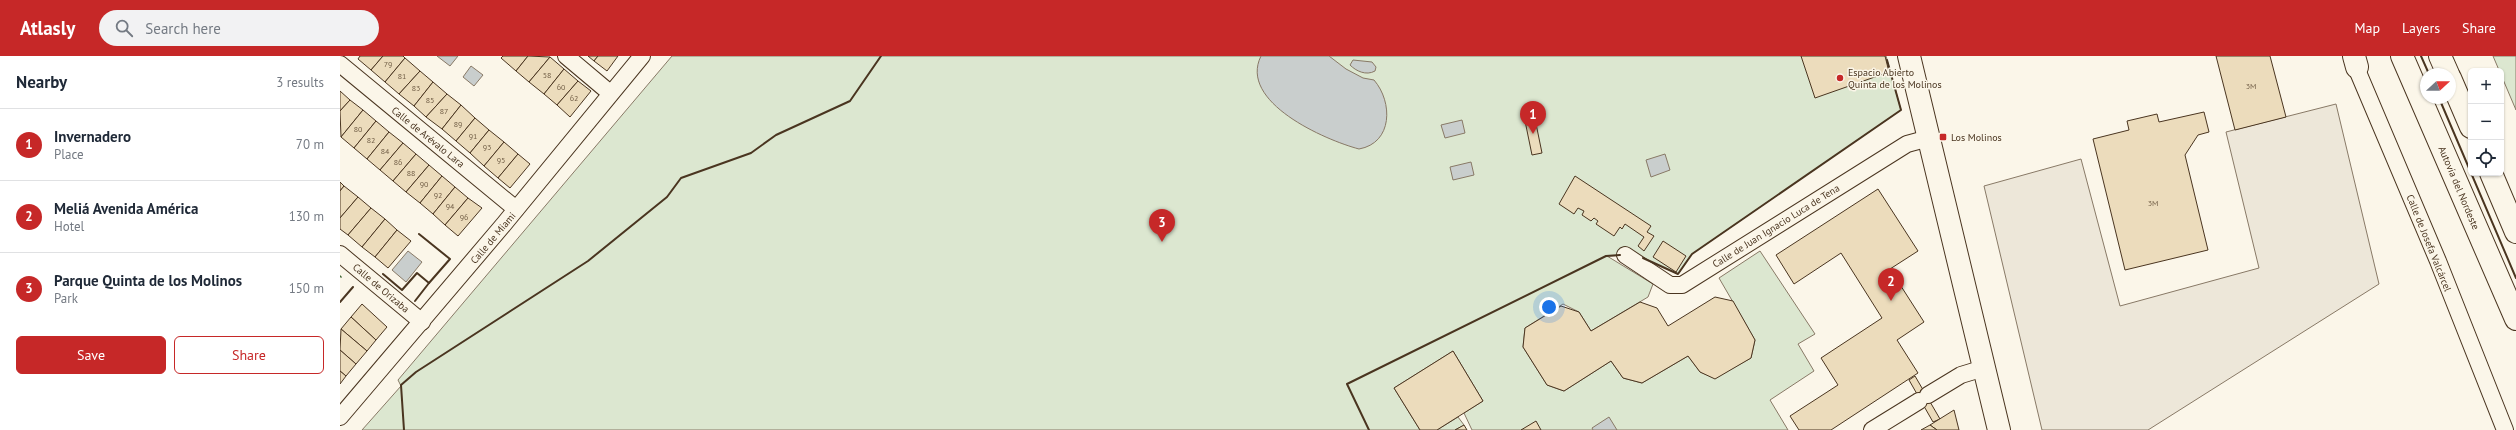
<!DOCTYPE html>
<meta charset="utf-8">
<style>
:root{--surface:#fff;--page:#f2f2f3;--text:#1f2937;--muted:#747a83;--line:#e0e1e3;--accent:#c62828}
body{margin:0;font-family:"PT Sans",sans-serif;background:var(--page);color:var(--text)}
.controls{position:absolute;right:12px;top:12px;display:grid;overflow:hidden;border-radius:6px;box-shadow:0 1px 3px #0004}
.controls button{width:36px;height:36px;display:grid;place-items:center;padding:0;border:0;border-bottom:1px solid var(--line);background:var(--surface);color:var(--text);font:20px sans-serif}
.compass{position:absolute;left:2080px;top:12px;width:36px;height:36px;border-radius:50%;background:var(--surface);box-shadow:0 1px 3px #0004;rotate:69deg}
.you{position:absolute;left:1209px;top:251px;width:14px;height:14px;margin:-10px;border:3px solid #fff;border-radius:50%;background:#1a73e8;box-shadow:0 0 0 6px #1a73e833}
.badge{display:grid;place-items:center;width:26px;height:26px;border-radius:50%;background:var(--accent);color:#fff;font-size:13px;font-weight:700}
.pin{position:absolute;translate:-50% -33px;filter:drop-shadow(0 1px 2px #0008)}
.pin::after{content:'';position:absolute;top:21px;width:14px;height:12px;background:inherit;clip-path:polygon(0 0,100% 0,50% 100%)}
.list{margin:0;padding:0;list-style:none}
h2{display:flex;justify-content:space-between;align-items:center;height:52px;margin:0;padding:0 16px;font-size:17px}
h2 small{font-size:13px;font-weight:400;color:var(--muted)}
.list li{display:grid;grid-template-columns:26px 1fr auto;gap:12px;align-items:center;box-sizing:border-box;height:72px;padding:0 16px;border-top:1px solid var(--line)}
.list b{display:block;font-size:15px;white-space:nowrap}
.list p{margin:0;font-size:13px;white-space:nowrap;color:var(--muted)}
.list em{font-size:13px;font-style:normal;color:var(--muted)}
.actions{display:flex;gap:8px;padding:12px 16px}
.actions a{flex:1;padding:9px 0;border:1px solid var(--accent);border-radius:6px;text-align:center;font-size:14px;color:var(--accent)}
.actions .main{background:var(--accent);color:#fff}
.icon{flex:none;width:22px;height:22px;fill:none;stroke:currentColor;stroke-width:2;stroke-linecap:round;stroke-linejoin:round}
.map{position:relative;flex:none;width:2176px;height:374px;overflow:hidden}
header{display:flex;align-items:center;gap:24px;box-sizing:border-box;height:56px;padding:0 20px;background:var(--accent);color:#fff}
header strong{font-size:19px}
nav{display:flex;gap:22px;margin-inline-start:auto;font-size:14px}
.search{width:280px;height:36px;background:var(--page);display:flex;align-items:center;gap:10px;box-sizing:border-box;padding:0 14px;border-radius:22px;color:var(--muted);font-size:15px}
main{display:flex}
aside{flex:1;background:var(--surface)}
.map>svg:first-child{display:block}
</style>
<header>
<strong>Atlasly</strong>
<div class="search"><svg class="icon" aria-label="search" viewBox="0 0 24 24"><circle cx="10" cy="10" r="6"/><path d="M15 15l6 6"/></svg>Search here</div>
<nav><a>Map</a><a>Layers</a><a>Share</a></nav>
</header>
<main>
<aside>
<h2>Nearby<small>3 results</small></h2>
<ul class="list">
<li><span class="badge">1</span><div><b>Invernadero</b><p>Place</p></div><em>70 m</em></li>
<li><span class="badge">2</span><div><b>Meliá Avenida América</b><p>Hotel</p></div><em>130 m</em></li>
<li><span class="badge">3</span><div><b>Parque Quinta de los Molinos</b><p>Park</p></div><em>150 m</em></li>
</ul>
<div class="actions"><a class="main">Save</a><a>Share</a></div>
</aside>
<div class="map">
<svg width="2176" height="374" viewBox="0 0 2176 374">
<rect width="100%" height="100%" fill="#fbf6e9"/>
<g fill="#dce7d0" stroke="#887966">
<path d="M332 0H1546L1561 54 1352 198 1338 218 1296 199 1267 200 1313 228 1308 241 1251 275 1239 256 1223 248 1185 272 1183 291 1207 329 1224 335 1271 305 1283 322 1302 327 1348 300 1360 316 1375 322 1411 302 1415 284 1379 222 1420 195 1475 278 1458 288 1474 315 1430 344 1448 374H1132L1124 357 1143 345 1113 295 1054 332 1080 374H22L61 330 58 324Z"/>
<path d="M2153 0H2176V54Z"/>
<path d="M1118 361 1124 369 1115 374H1097Z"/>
</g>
<path fill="#ede7d9" stroke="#887966" d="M1996 48 2039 228 1808 374H1702L1644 130 1741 103 1780 250 1919 212 1886 76Z"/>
<g fill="#c9cecd" stroke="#887966">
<path d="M97 0H118L110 10Z"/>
<path d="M921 0H989L1006 13 1023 22 1034 24C1053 46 1053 87 1019 93 985 84 898 46 921 0Z"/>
<path d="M1013 4 1032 6 1036 11 1035 15C1026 20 1016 15 1010 9Z"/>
<path d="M131 10 143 19 134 30 123 21Z"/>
<path d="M1122 64 1125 77 1105 82 1101 69Z"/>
<path d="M1325 98 1330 114 1311 121 1306 104Z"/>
<path d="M1131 106 1134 119 1113 124 1110 111Z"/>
<path d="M68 195 82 206 66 226 52 214Z"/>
<path d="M1269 361 1277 374H1253L1252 372Z"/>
</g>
<g fill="#ecdcbc" stroke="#4a3520">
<path d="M20 0H43L31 14 18 3Z"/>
<path d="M43 0H63L65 2 45 26 31 14Z"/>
<path d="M163 0H188L176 15 161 2Z"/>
<path d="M188 0 210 1 189 26 176 15Z"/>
<path d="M248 0H258L254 5Z"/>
<path d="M258 0H278L267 15 254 5Z"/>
<path d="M1461 0H1545L1549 16 1475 42Z"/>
<path d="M1876 0H1930L1946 61 1895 74Z"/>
<path d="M210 1 224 13 204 38 189 26Z"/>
<path d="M65 2 80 15 59 38 45 26Z"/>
<path d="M224 13 238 25 217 49 204 38Z"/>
<path d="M80 15 93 26 74 50 59 38Z"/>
<path d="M238 25 251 35 230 61 217 49Z"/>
<path d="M93 26 107 38 86 61 74 50Z"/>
<path d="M0 35 10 44 0 55Z"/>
<path d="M107 38 121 49 102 73 86 61Z"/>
<path d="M10 44 23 54 1 81 0 55Z"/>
<path d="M121 49 135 62 116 85 102 73Z"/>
<path d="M23 54 36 65 14 92 1 81Z"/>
<path d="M1864 56 1869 76 1858 79 1845 99 1868 194 1785 214 1753 83 1789 74 1787 65 1817 58 1819 66Z"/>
<path d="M1194 58 1202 97 1192 99 1184 60Z"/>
<path d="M135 62 149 74 130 97 116 85Z"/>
<path d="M36 65 49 76 27 103 14 92Z"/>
<path d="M149 74 164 86 144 110 130 97Z"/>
<path d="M49 76 63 87 40 114 27 103Z"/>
<path d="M164 86 178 98 158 122 144 110Z"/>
<path d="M63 87 76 98 53 125 40 114Z"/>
<path d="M76 98 89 109 66 136 53 125Z"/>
<path d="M178 98 190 108 170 132 158 122Z"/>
<path d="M89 109 102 120 80 147 66 136Z"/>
<path d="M102 120 115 131 93 158 80 147Z"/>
<path d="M1235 120 1311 170 1307 176 1314 180 1304 195 1298 190 1304 181 1285 168 1282 173 1280 171 1274 180 1256 168 1258 165 1254 162 1251 165 1242 159 1244 155 1238 152 1234 158 1219 148Z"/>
<path d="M0 126 4 130 0 135Z"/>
<path d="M4 130 18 141 0 162V135Z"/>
<path d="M115 131 128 142 105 169 93 158Z"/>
<path d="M1538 133 1578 195 1550 213 1584 266 1557 284 1578 317 1491 374H1459L1450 360 1498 329 1481 302 1542 262 1501 197 1454 228 1436 199Z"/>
<path d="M18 141 31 152 8 179 0 173V162Z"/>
<path d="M128 142 142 152 118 180 105 169Z"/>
<path d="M31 152 45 163 22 191 8 179Z"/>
<path d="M45 163 57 174 35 201 22 191Z"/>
<path d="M57 174 71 185 48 212 35 201Z"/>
<path d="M1323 185 1346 200 1336 216 1313 201Z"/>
<path d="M1375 241 1393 245 1415 284 1411 302 1375 323 1360 316 1348 300 1302 327 1283 322 1271 305 1224 335 1207 329 1183 291 1185 272 1221 250 1239 256 1251 275 1300 246 1317 252 1328 270Z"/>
<path d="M22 248 47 271 36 284 11 261Z"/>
<path d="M11 261 36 284 27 295 1 273Z"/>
<path d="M1 273 27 295 16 308 0 294Z"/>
<path d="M0 294 16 308 6 320 0 315Z"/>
<path d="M1113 295 1143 345 1097 374H1080L1054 332Z"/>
<path d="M0 315 6 320 0 328Z"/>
<path d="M1575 320 1600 363 1593 366 1569 324Z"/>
<path d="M1614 354 1619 374H1597L1590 369Z"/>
<path d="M1196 365 1201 374H1181Z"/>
<path d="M1124 369 1127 374H1115Z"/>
<path d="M1590 369 1597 374H1581Z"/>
</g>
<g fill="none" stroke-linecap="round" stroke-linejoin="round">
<defs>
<g id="street">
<path d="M226 0 270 37"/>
<path d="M2012 2 2098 205 2165 374"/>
<path d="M0 8 176 153"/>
<path d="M0 198 82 266"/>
<path d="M1285 199 1330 229H1342L1567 88 1589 82"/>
<path d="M1588 339 1621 319 1644 312"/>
<path d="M0 361 164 168 302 0"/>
<path d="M1532 374 1579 345"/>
</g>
<path id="secondary" d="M1569 0 1659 374"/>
<g id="highway">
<path d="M2014 0 2017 11"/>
<path d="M2062 0 2176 263"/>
<path d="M2100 0 2108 18"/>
<path d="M2110 22 2131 71"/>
<path d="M2151 117 2176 176"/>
</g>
</defs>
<use href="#street" stroke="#4a3520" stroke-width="18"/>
<use href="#secondary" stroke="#4a3520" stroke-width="24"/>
<use href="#highway" stroke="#4a3520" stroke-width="24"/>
<use href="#street" stroke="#fbf6e9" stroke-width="16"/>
<use href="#secondary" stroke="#fbf6e9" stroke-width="22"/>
<use href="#highway" stroke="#fbf6e9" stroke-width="22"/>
<path stroke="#436837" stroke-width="3" stroke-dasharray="2 3" stroke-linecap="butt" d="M0 221 1 220"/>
<g stroke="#4a3520" stroke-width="2">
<path d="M2081 0 2089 18"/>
<path d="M2099 42 2176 222"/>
<path d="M1303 202 1338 218 1352 198 1561 54 1547 4"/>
<path d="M43 218 62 234 77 217 89 227 110 203 79 178"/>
<path d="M75 245 89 227"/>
<path d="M0 246 13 231"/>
<path d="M64 374 61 329 76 316 248 205 327 141 341 122 411 97 436 79 510 45 541 0"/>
<path d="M1029 374 1007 328 1266 200 1280 199"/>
</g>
</g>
<g fill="#c62828" stroke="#fbf6e9" stroke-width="1.5">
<circle cx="1500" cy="22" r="4"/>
<rect x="1599" y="77" width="8" height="8" rx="2"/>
</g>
<g text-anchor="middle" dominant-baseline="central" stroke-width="3" stroke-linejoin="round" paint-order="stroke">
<g font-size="8" fill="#725f47">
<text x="48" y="8">79</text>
<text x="207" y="19">58</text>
<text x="62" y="20">81</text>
<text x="1911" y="30">3M</text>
<text x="221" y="31">60</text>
<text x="76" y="32">83</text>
<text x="234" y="42">62</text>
<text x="90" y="44">85</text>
<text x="104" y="55">87</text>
<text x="118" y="68">89</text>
<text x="18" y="73">80</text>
<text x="133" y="80">91</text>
<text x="31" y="84">82</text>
<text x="147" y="91">93</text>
<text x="45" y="95">84</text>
<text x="161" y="104">95</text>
<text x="58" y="106">86</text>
<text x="71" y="117">88</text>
<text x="84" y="128">90</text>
<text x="98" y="139">92</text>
<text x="1813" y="147">3M</text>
<text x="110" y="150">94</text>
<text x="124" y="161">96</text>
</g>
<g font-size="10" fill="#4a3520" stroke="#fbf6e9" text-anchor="start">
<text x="1508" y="16">Espacio Abierto<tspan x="1508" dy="12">Quinta de los Molinos</tspan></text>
<text x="1611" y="81">Los Molinos</text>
</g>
<g font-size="10" fill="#4a3520" stroke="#fbf6e9">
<text transform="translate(88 81) rotate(39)">Calle de Arévalo Lara</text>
<text transform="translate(2119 132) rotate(67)">Autovía del Nordeste</text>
<text transform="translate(1436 170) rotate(-32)">Calle de Juan Ignacio Luca de Tena</text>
<text transform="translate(153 182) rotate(-50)">Calle de Miami</text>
<text transform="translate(2089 187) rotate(68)">Calle de Josefa Valcárcel</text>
<text transform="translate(41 232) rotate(40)">Calle de Orizaba</text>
</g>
</g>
</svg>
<div class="controls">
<button>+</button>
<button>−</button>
<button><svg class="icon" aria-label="locate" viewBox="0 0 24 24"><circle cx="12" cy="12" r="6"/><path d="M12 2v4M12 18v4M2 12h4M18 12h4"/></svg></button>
</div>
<svg class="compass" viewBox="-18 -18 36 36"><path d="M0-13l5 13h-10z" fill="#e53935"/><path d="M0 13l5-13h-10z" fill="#747a83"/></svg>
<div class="you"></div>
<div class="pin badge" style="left:1193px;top:78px">1</div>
<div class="pin badge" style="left:1551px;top:245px">2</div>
<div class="pin badge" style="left:822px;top:186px">3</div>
</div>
</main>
